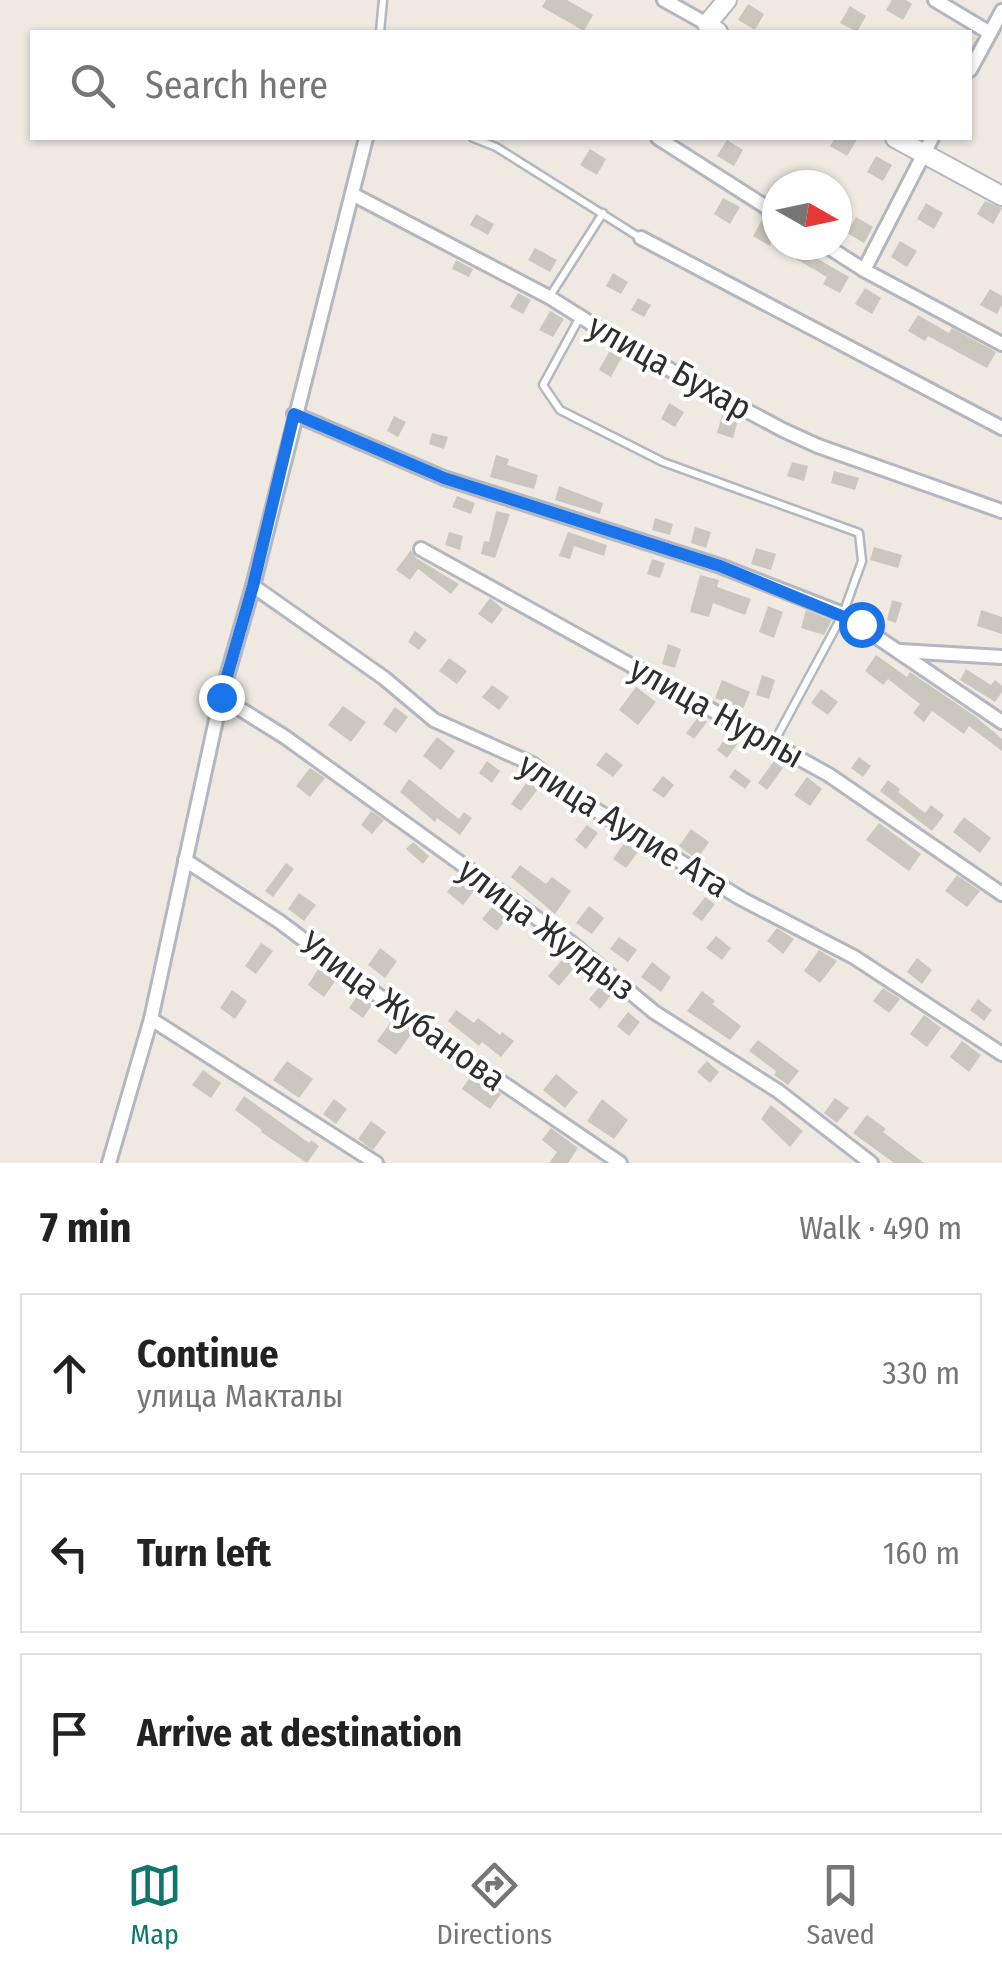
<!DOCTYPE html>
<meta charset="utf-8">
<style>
:root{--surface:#fff;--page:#f2f2f2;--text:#222;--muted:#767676;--line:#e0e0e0;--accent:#0f766e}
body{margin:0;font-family:"Fira Sans Condensed",sans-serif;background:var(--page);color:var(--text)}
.compass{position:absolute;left:762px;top:170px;width:90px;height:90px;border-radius:50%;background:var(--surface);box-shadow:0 2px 8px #0004;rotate:99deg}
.stop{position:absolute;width:30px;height:30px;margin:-22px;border:8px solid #1a73e8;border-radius:50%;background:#fff}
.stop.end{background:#1a73e8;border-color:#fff;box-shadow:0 2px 10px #0008}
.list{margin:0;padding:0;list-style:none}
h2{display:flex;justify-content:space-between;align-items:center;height:130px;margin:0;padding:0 40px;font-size:42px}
h2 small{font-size:32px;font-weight:400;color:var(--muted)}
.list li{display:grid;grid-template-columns:65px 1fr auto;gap:30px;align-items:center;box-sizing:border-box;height:160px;margin:0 20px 20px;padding:0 20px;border:2px solid var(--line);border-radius:0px}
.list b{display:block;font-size:38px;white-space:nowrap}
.list p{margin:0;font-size:32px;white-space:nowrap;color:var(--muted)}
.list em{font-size:32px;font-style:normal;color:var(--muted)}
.icon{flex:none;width:55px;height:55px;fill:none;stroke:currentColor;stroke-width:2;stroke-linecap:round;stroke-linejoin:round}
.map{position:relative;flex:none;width:1002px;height:1163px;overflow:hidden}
.search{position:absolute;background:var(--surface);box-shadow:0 2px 8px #0004;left:30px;right:30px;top:30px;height:110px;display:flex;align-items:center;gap:25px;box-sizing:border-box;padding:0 35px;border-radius:0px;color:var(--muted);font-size:38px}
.sheet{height:670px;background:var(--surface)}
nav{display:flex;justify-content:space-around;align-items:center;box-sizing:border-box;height:140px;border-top:2px solid var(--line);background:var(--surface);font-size:28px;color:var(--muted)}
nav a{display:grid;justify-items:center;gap:5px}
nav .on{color:var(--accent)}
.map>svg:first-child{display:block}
</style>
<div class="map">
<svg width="1002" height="1163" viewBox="0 0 1002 1163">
<rect width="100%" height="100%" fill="#efe9e1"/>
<g fill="#cbc7bf">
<path d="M546 0H567L593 15 584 31 542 7Z"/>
<path d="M892 0H906L912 4 903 20 886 10Z"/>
<path d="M748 4 764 14 755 30 738 20Z"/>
<path d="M850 6 866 16 857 32 840 23Z"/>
<path d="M835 138H858L847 156 830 146Z"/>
<path d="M727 140 743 150 734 166 717 156Z"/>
<path d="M590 149 606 159 597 175 580 165Z"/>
<path d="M876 156 892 165 883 181 867 172Z"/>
<path d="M723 198 740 207 730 224 714 214Z"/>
<path d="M985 201 1002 208 993 224 977 214Z"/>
<path d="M926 203 943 213 934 229 917 219Z"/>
<path d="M476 214 494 224 488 235 470 225Z"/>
<path d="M856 217 873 227 864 243 847 233Z"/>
<path d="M762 220 777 229 770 246 753 236Z"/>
<path d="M900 241 917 251 907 267 891 257Z"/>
<path d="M804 245 816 248 821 254 818 259 849 277 840 293 823 284 827 277 796 259Z"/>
<path d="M535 248 557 260 550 272 528 260Z"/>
<path d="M456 260 473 269 469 277 452 269Z"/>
<path d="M613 273 628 282 621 294 606 286Z"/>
<path d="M865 288 881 298 872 314 855 304Z"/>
<path d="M990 289 1002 296V305L997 314 980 305Z"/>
<path d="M518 293 531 300 523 314 510 307Z"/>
<path d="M638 298 651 305 644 317 631 310Z"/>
<path d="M550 311 564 319 553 337 539 330Z"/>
<path d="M918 315 949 333 952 328 996 352 987 368 928 336 925 341 908 331Z"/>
<path d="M610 350 622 357 611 377 599 370Z"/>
<path d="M669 403 684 412 675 427 661 419Z"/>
<path d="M722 415 738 420 733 438 717 433Z"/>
<path d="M394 416 406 422 398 437 387 431Z"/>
<path d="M432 433 448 437 444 449 429 444Z"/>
<path d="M496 455 509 459 507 465 538 475 534 489 490 477Z"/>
<path d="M792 462 808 466 804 481 787 476Z"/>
<path d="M834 471 859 478 855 490 831 483Z"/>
<path d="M559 486 603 503 600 514 555 500Z"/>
<path d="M457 496 475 503 471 514 452 507Z"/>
<path d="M496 511 510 514 495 558 481 554 484 541 489 542Z"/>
<path d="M655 518 673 524 670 535 652 530Z"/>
<path d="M695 527 711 532 706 548 691 543Z"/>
<path d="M449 532 463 536 460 550 445 545Z"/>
<path d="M568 532 607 545 604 556 574 546 570 559 559 556Z"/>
<path d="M874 547 902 555 898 568 870 560Z"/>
<path d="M756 548 776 554 771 570 751 564Z"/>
<path d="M411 550 416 558 459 584 451 594 418 569 410 580 396 570Z"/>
<path d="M652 559 665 563 660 578 647 574Z"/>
<path d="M700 575 719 580 717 587 751 599 745 615 713 603 709 617 690 612Z"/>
<path d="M490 598 503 609 492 624 478 614Z"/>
<path d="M892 600 902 603 896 623 887 620Z"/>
<path d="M768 606 783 612 774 638 759 632Z"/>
<path d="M806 610 832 620 824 635 801 628Z"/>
<path d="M981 610 1002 617V634L977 626Z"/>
<path d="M415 631 427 640 419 650 408 642Z"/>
<path d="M668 644 681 649 675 668 662 664Z"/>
<path d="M876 655 907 677 910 672 976 717 1002 739V751L969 726 964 734 932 711 924 722 913 713 920 704 888 679 883 685 865 671Z"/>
<path d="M449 658 467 671 457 684 439 671Z"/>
<path d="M966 669 991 685 995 680 1002 686V692L995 702 960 680Z"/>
<path d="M762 675 775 680 769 699 756 695Z"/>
<path d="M722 680 750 692 743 709 715 698Z"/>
<path d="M492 685 509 697 499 710 482 697Z"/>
<path d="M636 687 656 702 638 725 619 710Z"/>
<path d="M821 689 838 702 828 715 811 703Z"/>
<path d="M343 706 366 722 351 742 328 725Z"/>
<path d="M395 707 408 717 396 733 383 724Z"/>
<path d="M699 716 707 722 694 739 686 733Z"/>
<path d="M728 735 738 743 727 758 717 750Z"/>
<path d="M437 737 455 751 441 770 423 756Z"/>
<path d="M606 752 623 765 613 777 596 765Z"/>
<path d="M859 757 871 766 863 777 851 768Z"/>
<path d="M487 761 500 771 492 783 479 773Z"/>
<path d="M774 761 783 768 767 790 758 783Z"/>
<path d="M310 768 325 778 310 797 296 786Z"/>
<path d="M735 769 751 781 745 789 729 777Z"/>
<path d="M663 776 674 785 664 798 652 790Z"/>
<path d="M807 777 822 789 810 806 794 795Z"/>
<path d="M409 779 459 819 464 812 472 818 460 835 437 818 435 822 400 792Z"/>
<path d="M888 780 900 789 898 792 925 813 931 805 944 815 932 831 880 791Z"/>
<path d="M527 782 538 789 521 811 511 804Z"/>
<path d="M371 811 384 820 372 834 361 825Z"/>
<path d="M964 817 991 838 980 853 953 832Z"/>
<path d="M879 823 921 854 909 871 866 840Z"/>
<path d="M587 825 598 833 586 849 575 840Z"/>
<path d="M691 829 709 842 697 860 679 846Z"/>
<path d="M413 842 429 856 423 864 406 849Z"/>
<path d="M625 842 638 852 626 868 613 859Z"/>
<path d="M286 863 294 869 273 897 265 891Z"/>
<path d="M520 865 546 884 552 877 571 891 555 914 511 877Z"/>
<path d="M460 875 477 887 463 905 447 892Z"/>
<path d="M957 875 980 891 967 907 945 891Z"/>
<path d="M299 893 316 905 304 921 288 909Z"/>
<path d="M705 897 715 904 702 921 692 914Z"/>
<path d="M496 902 511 913 497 931 482 919Z"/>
<path d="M589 906 604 918 592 934 576 923Z"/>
<path d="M777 928 794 939 783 954 767 941Z"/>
<path d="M716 936 731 948 722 960 706 948Z"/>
<path d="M619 937 637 950 628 962 610 949Z"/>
<path d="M261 943 273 951 256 974 245 966Z"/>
<path d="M380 948 397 961 385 978 368 965Z"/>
<path d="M819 950 837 961 820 983 804 971Z"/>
<path d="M567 954 578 963 559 986 548 976Z"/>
<path d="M917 958 932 970 922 984 907 972Z"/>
<path d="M652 962 671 977 661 992 641 977Z"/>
<path d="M319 968 336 980 324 997 308 985Z"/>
<path d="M601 985 612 994 600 1009 589 999Z"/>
<path d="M883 988 900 999 889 1013 873 1001Z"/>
<path d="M232 990 247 1001 235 1019 220 1008Z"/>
<path d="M702 991 715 1001 712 1004 741 1026 730 1040 687 1011Z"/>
<path d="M358 995 372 1005 363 1018 349 1008Z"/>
<path d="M978 999 992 1010 984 1021 970 1010Z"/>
<path d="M456 1010 474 1023 478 1018 500 1035 502 1032 514 1041 501 1057 482 1042 479 1046 448 1021Z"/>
<path d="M628 1012 640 1022 629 1036 617 1026Z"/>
<path d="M924 1015 941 1028 927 1047 910 1034Z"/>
<path d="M393 1019 412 1033 396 1055 377 1041Z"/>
<path d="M758 1040 799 1071 788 1085 774 1075 776 1071 749 1051Z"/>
<path d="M962 1041 981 1055 969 1072 950 1057Z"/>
<path d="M287 1061 313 1079 299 1098 273 1080Z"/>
<path d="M707 1061 719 1072 710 1083 697 1072Z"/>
<path d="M203 1070 221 1083 211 1098 192 1085Z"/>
<path d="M472 1074 501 1094 490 1109 462 1089Z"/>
<path d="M556 1074 578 1092 565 1108 543 1090Z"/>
<path d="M244 1096 309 1143 311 1140 319 1146 307 1163 261 1132 262 1130 235 1110Z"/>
<path d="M835 1098 849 1108 837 1123 824 1113Z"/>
<path d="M334 1099 347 1109 336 1124 323 1114Z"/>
<path d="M602 1099 628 1120 614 1139 587 1121Z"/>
<path d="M771 1105 803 1131 790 1147 761 1119Z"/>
<path d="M867 1115 886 1129 883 1132 924 1163H894L853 1133Z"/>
<path d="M371 1121 386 1132 373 1150 358 1139Z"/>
<path d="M551 1128 578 1148 568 1163H549L557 1152 542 1140Z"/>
</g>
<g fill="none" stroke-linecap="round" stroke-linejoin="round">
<defs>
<g id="lane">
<path d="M380 32 383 0"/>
<path d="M473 138 496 147 639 237"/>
<path d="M550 296 603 213"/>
<path d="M580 317 543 385 560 410 663 462 859 533 862 561 843 614 773 744"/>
</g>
<g id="street">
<path d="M664 0 707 24"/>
<path d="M935 0 990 33"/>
<path d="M970 70 1002 11"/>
<path d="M658 138 777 214"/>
<path d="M352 194 549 297 635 351 783 430 818 446 1002 511"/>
<path d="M641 238 1002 428"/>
<path d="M825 245 864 270 1002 344"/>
<path d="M864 270 932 138"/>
<path d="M294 414 444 478 720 566 843 614 1002 722"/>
<path d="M421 549 829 775 1002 894"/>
<path d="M253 586 384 678 434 720 532 764 579 800 742 899 854 957 1002 1054"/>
<path d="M900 651 1002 657"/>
<path d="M221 697 285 737 570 942 654 1012 778 1091 871 1163"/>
<path d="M185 860 280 922 419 1026 620 1163"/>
<path d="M151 1019 376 1163"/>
<path d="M109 1163 151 1019 221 697 253 586 366 138"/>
</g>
<g id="secondary">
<path d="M718 32 707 24 727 0"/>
<path d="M895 138 1002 196"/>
</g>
</defs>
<use href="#lane" stroke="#b4b7c1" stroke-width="11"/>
<use href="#street" stroke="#b4b7c1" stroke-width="18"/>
<use href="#secondary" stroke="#b4b7c1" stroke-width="22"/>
<use href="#lane" stroke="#fff" stroke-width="6"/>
<use href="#street" stroke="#fff" stroke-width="12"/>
<use href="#secondary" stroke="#fff" stroke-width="18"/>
</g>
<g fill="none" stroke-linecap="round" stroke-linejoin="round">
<path stroke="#1a73e8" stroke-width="12" d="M221 697 253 586 294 414 444 478 720 566 861 624"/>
</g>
<g text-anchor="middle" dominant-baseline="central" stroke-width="8" stroke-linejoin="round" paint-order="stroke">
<g font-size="35" fill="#2e2e2e" stroke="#fff">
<text transform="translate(670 367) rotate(29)">улица Бухар</text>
<text transform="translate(717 712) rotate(29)">улица Нурлы</text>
<text transform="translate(624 825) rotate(32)">улица Аулие Ата</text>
<text transform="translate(547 929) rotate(37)">улица Жулдыз</text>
<text transform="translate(403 1011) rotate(36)">Улица Жубанова</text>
</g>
</g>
</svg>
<svg class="compass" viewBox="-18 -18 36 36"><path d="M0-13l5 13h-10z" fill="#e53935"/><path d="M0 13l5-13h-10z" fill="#767676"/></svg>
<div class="stop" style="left:861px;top:624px"></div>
<div class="stop end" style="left:221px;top:697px"></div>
<div class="search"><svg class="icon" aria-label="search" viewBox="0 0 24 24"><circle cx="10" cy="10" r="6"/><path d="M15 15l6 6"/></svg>Search here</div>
</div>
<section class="sheet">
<h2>7 min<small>Walk · 490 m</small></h2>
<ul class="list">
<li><svg class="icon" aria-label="ahead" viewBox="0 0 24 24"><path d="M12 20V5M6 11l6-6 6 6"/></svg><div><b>Continue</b><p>улица Макталы</p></div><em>330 m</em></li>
<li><svg class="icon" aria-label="left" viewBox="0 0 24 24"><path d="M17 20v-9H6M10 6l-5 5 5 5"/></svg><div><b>Turn left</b></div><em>160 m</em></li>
<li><svg class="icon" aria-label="arrive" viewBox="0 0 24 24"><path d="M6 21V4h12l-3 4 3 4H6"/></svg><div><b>Arrive at destination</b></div></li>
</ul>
</section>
<nav>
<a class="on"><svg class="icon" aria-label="map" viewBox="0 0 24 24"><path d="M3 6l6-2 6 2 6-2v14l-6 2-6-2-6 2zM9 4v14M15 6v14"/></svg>Map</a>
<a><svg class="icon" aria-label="directions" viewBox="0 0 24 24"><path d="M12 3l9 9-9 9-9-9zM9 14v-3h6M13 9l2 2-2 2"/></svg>Directions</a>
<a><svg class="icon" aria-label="saved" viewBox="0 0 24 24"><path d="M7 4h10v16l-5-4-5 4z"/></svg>Saved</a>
</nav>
